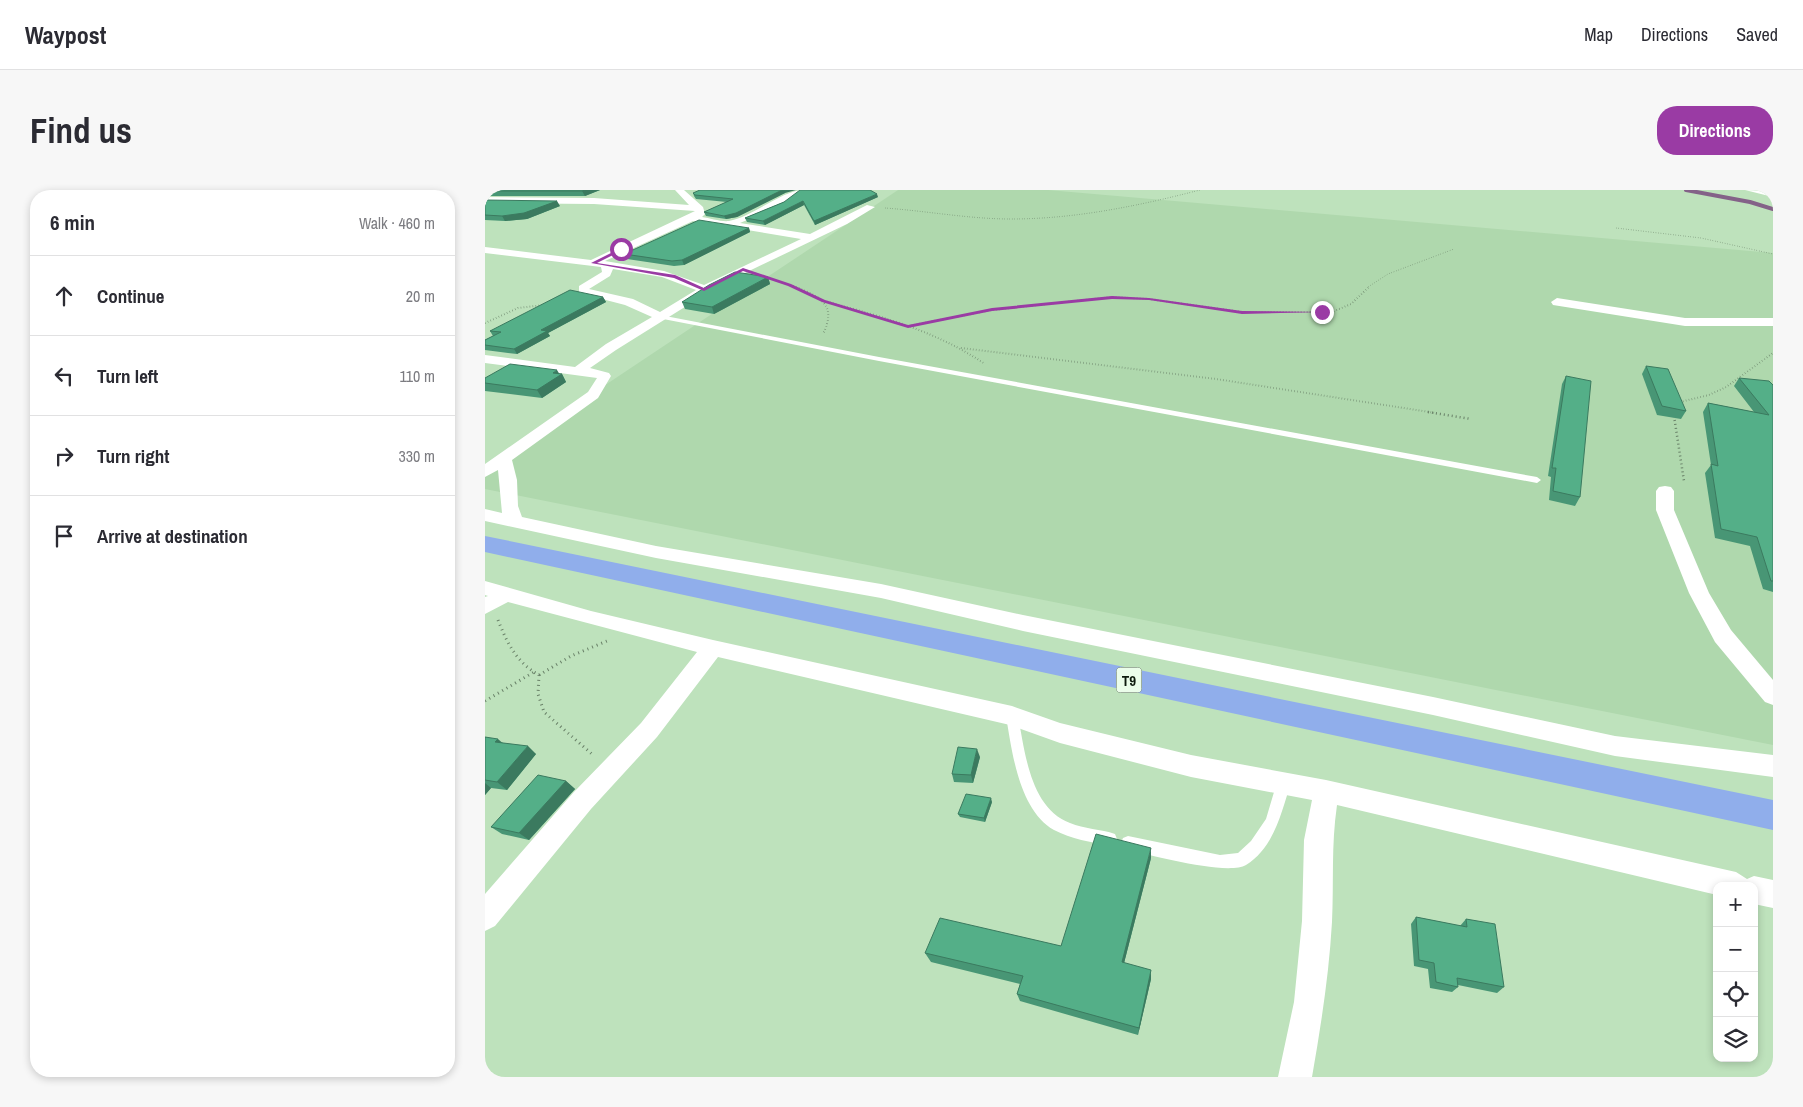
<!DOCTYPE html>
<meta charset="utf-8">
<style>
:root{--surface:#fff;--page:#f7f7f7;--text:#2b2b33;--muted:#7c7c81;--line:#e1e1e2;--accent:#9a3ba4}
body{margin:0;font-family:"Archivo Narrow",sans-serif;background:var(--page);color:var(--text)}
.controls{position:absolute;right:15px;bottom:15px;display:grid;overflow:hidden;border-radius:10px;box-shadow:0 2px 8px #0003}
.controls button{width:45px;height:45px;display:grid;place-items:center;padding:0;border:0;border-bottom:1px solid var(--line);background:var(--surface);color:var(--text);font:25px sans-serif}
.stop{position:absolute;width:15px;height:15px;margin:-11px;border:4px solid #9a3ba4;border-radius:50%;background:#fff}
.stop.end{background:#9a3ba4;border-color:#fff;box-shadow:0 1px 5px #0008}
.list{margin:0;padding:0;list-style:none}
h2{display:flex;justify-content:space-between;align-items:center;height:65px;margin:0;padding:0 20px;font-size:21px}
h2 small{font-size:16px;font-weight:400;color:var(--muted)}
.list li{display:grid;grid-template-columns:32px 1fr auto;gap:15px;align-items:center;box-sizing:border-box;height:80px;padding:0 20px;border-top:1px solid var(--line)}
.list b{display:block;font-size:19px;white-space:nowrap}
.list em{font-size:16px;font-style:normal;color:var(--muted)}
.icon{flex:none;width:28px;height:28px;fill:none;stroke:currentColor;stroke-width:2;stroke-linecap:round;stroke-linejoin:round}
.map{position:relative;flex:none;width:1288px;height:887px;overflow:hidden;border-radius:20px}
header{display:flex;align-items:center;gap:30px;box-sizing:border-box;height:70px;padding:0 25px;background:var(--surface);border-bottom:1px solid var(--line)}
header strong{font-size:24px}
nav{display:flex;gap:28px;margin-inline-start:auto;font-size:18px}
.intro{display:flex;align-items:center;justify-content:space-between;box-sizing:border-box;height:120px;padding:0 30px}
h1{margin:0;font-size:35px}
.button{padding:12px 22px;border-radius:20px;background:var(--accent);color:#fff;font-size:18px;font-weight:700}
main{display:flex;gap:30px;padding:0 30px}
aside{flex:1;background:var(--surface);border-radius:20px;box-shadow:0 2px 8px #0003}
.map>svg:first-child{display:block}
</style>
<header>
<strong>Waypost</strong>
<nav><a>Map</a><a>Directions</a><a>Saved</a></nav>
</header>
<div class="intro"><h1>Find us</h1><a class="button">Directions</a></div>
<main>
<aside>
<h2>6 min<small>Walk · 460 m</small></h2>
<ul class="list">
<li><svg class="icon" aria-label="ahead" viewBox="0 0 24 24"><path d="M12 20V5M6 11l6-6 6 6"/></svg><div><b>Continue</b></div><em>20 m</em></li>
<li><svg class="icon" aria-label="left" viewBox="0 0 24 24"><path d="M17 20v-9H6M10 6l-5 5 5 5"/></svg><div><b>Turn left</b></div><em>110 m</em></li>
<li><svg class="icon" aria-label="right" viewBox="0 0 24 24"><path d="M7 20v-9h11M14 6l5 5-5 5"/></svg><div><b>Turn right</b></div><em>330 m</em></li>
<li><svg class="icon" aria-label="arrive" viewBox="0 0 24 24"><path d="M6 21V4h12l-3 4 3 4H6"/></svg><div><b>Arrive at destination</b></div></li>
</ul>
</aside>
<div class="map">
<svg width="1288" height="887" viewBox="0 0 1288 887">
<rect width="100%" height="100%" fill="#bee2bc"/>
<path fill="#afd8ad" d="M413 0H563L1288 63V555L0 299V275Z"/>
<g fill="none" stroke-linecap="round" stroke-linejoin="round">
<path stroke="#846288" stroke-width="4" d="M1201 0 1265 12 1288 19"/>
<g stroke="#698168" stroke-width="1" stroke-dasharray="0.5 2" stroke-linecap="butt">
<path d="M400 18C442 21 484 29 526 29 590 29 653 16 715 0"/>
<path d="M1131 38 1216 48 1288 64"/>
<path d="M281 87 311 97"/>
<path d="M883 97 903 84 969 59"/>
</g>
<g stroke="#698168" stroke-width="2" stroke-dasharray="0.5 2.5" stroke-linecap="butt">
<path d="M308 96C334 106 353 114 338 144"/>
<path d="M339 111C396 126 451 141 500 174"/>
<path d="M0 133 33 118 59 115"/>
<path d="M423 136 507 120 627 107 664 109 757 122H847L866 114 885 96"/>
<path d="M476 158 731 189 951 223"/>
<path d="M1195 212 1224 205 1241 197 1288 163"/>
</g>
<g stroke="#698168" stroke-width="2.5" stroke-dasharray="1 3" stroke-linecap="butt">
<path d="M943 222 986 229"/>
<path d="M1189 226 1199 291"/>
</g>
<g stroke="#698168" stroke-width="3" stroke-dasharray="1 4" stroke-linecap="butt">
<path d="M13 430C22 453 32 473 54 485L53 504 59 522 108 565"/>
<path d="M54 485 86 466 122 451"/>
<path d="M0 511 49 482"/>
</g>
<g fill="#fff" fill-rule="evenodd">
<path d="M175 125 394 167 1052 287 1056 290 1052 293 394 171 173 128V126Z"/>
<path d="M527 521 531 522 533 526C540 562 545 618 585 633 599 639 616 639 630 644L632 649 630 654 625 656C606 652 586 649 569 640 534 620 527 562 521 526L523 522Z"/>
<path d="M799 586 804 588 806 592C797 621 789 658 761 675 742 686 666 665 643 660L638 658 636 653 638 648 643 646 735 665 753 663 766 651 781 629 792 592 794 588Z"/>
</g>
<g fill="#fff" fill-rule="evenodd">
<path d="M190 0H199L218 17 220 24 217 27C225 28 236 32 244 31 267 27 298 0 318 0L299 14 255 33 325 44 382 15 390 17 362 34 235 95 131 160 105 178 124 183 126 186 113 208 27 270 32 290 33 316 37 327 171 356 396 394 538 425 948 507 1130 546 1288 565V587L1130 566 948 525 538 441 396 408 171 368 0 331V319L17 323 13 280 0 287V274L103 202 112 188 0 173V165L90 177 121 154 167 127 140 115 94 103V96L117 82 116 77 0 63V57L106 70 210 21 109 14 0 13V7L109 8 204 15ZM208 31 316 49 219 95 179 81 120 71ZM128 79 177 87 211 100 175 122 148 109 104 99 125 86Z"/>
<path d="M1260 0 1288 1V7Z"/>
<path d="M1072 108 1200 128H1288V136H1200L1068 115 1066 112Z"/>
<path d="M1180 296 1186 297 1189 301V320L1224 403 1246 440 1288 490V515L1280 512 1230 452 1204 403 1171 320V301L1174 297Z"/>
<path d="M0 391 106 421 228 450 527 516 575 533 706 565 841 590 1251 682 1262 689 1269 686 1288 690V718L1269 714V696H1232V705L852 615C846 656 849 692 847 732 844 785 836 835 827 887H793L809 812 817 731 819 650 827 610 706 587 575 553 525 535 233 467 172 547 106 619 10 736 0 741V704L88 603 156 533 212 462 23 412 0 424V407L3 406 0 405Z"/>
</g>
<path fill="#90aeeb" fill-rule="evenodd" d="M0 346 1288 610V640L0 362Z"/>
</g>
<g fill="#489675">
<path d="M0 0H115L100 6H0Z"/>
<path d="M208 3H300L252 27 241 29 221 26 219 22 242 12 211 9 209 6Z"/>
<path d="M393 7 330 35 319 15 280 35 262 32 260 28 299 12Z"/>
<path d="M0 10 75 16 42 29 20 31 0 30Z"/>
<path d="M264 38 265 42 199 75 189 76 142 69 139 64Z"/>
<path d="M283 87 285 94 229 124 200 119 197 112Z"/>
<path d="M118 107 121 112 63 143 65 146 32 164 0 160V150L8 146 5 141Z"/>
<path d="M1161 176 1201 221 1196 229 1172 225 1157 184Z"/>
<path d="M74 184H77L81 192 57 208 0 201V188Z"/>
<path d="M1081 186 1095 307 1090 316 1064 310 1066 287 1063 286 1077 194Z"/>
<path d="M1254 188 1288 195V402L1278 399 1265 356 1230 348 1220 283 1226 275 1218 222 1223 213 1269 222 1249 196Z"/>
<path d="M0 547 51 564 22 600 6 598 0 605Z"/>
<path d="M495 567 488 593 469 592 467 584Z"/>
<path d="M81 591 90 599 44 650 17 644 6 637Z"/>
<path d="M507 612 500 632 475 627 473 624Z"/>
<path d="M666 668 639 773 666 789 653 845 535 811 532 804 535 794 446 772 440 763 576 756Z"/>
<path d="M931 727 975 736 981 729 1019 797 1012 803 973 795V797L967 802 945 798 943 779 929 776 926 734Z"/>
</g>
<g fill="#3b7a5f">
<path d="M100 0H115L100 6 97 1Z"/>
<path d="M297 0H311L300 3 252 27 241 29 239 26Z"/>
<path d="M392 4 393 7 330 35 329 31Z"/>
<path d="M72 11 75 16 42 29 20 31 17 26Z"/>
<path d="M318 11 319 15 280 35 278 31Z"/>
<path d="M264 38 265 42 199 75 197 70Z"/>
<path d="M283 87 285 94 229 124 227 117Z"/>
<path d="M118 107 121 112 63 143 65 146 32 164 29 159 56 140Z"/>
<path d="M72 180 75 185 77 184 81 192 57 208 52 200 68 183Z"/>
<path d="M13 549 22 557 10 552Z"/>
<path d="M43 556 51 564 22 600 12 592Z"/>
<path d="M492 559 495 567 488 593 486 585Z"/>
<path d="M81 591 90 599 44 650 34 643Z"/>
<path d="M0 593 6 598 0 605Z"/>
<path d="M506 608 507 612 500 632 499 628Z"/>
<path d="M666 658V668L637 781V772Z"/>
<path d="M666 780V789L653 845 654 838Z"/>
</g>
<g fill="#54af88" stroke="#3b7a5f">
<path d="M0 0H100L97 1H0Z"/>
<path d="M215 0H297L251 23 239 26 219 22 248 9 210 5 208 3Z"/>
<path d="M315 0H385L392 4 329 31 318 11 278 31 260 28 299 12Z"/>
<path d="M0 10 72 11 39 23 17 26 0 25Z"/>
<path d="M214 30 264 38 197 70 187 71 139 64Z"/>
<path d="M250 82 283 87 227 117 197 112 224 95Z"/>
<path d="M85 100 118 107 56 140 62 141 29 159 0 155V150L16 142 5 141Z"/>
<path d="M25 174 72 180 68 183 77 184 52 200 0 193V188Z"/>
<path d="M1161 176 1183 179 1201 221 1177 216Z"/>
<path d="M1081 186 1106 191 1095 307 1068 301 1071 278H1067Z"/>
<path d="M1254 188 1284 191 1288 195V391H1286L1272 347 1236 339 1226 274 1233 276 1223 213 1284 225Z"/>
<path d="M0 547 13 549 10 552 43 556 12 592 0 590Z"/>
<path d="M473 557 492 559 486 585 467 584Z"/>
<path d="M53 585 81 591 34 643 6 637Z"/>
<path d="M481 604 506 608 499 628 473 624Z"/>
<path d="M611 644 666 658 637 772 666 780 654 838 532 804 538 786 440 763 455 728 576 756Z"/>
<path d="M931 727 982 737 981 729 1010 734 1019 797 972 788 973 797 951 792 949 773 934 770Z"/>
</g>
<path fill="#9a3ba4" d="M136 58 138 60 112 73 190 85 219 98 258 78 306 94 340 110 423 135 507 118 627 106 664 108 757 121 839 122 757 124 664 110 627 109 507 121 423 138 337 112 303 96 258 81 219 101 189 88 106 73Z"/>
<g text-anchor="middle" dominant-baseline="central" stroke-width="4" stroke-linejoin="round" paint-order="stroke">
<rect fill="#ebfdea" stroke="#505f50" stroke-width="1" x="631.5" y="477.5" width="25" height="25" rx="4"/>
<g font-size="15" font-weight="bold" fill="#0e1b0e">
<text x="644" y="490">T9</text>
</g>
</g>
</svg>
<div class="controls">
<button>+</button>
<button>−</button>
<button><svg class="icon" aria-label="locate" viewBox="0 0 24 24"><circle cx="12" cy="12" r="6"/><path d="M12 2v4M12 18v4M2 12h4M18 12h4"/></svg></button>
<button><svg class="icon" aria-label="layers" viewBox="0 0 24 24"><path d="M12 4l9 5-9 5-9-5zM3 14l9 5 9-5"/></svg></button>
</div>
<div class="stop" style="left:136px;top:59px"></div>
<div class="stop end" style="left:837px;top:122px"></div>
</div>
</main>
